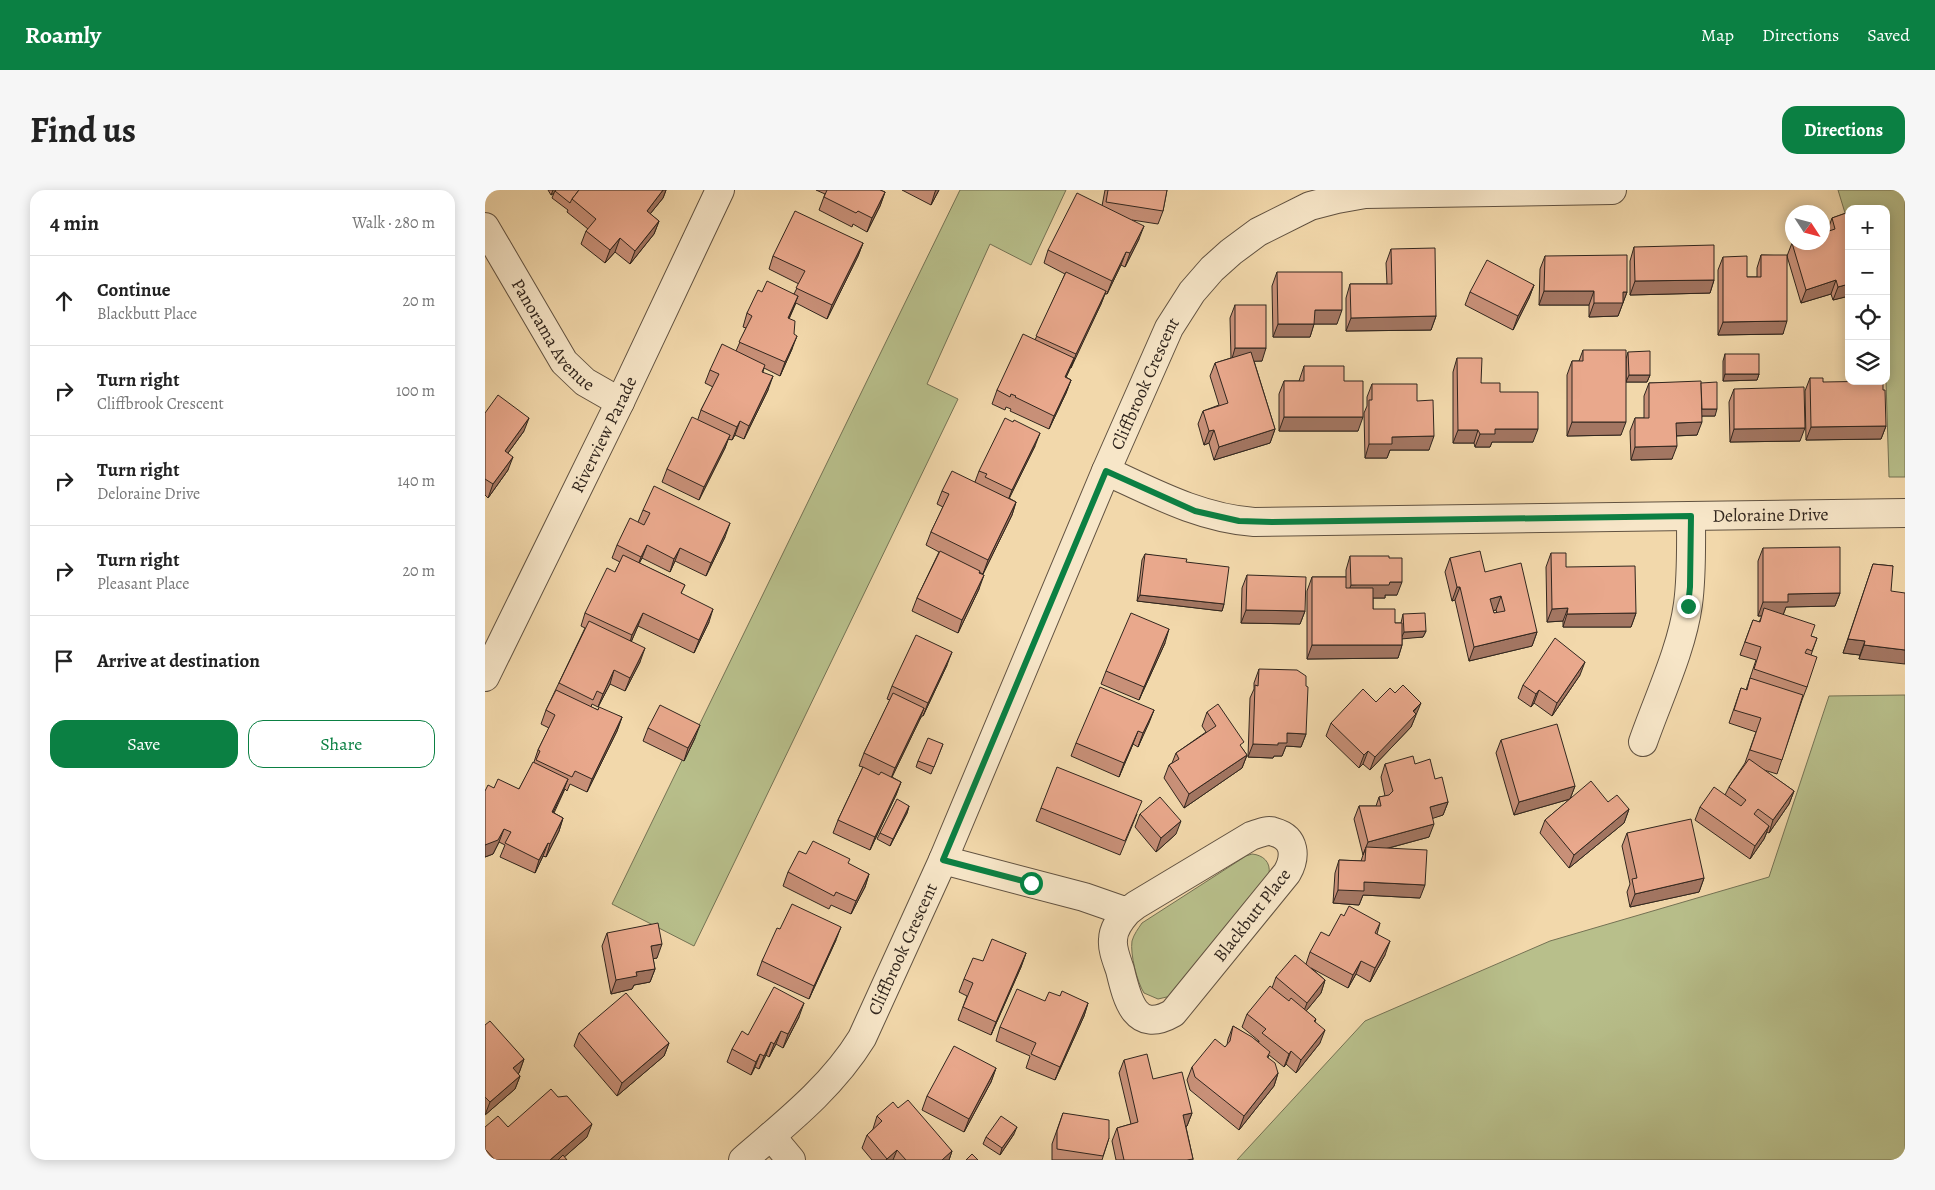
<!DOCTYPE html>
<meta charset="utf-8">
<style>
:root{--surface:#fff;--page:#f6f6f6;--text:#222;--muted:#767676;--line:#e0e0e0;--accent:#0b8043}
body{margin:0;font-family:Alegreya,serif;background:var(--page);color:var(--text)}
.controls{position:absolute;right:15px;top:15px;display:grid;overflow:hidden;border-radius:10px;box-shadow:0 2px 12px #0003}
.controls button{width:45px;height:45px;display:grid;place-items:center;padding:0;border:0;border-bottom:1px solid var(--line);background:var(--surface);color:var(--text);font:25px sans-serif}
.compass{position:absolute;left:1300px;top:15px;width:45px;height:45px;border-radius:50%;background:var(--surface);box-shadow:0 2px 12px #0003;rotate:126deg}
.stop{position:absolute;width:15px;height:15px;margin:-11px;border:4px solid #0b8043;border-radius:50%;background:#fff}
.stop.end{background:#0b8043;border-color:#fff;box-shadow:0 1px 5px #0008}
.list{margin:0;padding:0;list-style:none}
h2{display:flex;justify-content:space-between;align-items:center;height:65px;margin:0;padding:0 20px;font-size:21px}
h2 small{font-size:16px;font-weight:400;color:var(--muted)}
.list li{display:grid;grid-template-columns:32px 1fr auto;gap:15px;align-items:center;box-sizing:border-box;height:90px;padding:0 20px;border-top:1px solid var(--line)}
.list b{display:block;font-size:19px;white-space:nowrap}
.list p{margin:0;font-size:16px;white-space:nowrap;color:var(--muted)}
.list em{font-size:16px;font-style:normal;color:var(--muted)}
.actions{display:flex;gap:10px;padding:15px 20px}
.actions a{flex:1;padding:11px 0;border:1px solid var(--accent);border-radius:15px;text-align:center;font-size:18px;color:var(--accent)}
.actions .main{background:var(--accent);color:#fff}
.icon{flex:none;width:28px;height:28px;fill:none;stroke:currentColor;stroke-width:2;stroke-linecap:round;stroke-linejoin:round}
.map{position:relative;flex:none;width:1420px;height:970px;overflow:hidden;border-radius:15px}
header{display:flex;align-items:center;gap:30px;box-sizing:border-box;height:70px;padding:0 25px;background:var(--accent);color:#fff}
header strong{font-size:24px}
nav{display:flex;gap:28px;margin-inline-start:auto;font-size:18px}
.intro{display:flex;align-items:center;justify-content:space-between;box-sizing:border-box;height:120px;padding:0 30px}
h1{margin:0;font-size:35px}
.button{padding:12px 22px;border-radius:15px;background:var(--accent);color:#fff;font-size:18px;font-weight:700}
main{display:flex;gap:30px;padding:0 30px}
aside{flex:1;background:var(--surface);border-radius:15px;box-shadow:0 2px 12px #0003}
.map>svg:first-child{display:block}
</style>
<header>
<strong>Roamly</strong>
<nav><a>Map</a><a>Directions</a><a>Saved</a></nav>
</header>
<div class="intro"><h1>Find us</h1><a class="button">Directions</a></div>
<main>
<aside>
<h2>4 min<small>Walk · 280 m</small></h2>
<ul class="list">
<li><svg class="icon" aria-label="ahead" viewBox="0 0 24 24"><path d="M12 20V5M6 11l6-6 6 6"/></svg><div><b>Continue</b><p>Blackbutt Place</p></div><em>20 m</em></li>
<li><svg class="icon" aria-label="right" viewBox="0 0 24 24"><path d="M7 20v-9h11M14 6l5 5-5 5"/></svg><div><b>Turn right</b><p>Cliffbrook Crescent</p></div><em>100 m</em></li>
<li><svg class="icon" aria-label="right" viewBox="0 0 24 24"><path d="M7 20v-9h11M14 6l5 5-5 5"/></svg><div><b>Turn right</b><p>Deloraine Drive</p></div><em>140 m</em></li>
<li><svg class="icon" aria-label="right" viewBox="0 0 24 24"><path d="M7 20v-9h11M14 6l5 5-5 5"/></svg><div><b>Turn right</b><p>Pleasant Place</p></div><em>20 m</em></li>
<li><svg class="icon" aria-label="arrive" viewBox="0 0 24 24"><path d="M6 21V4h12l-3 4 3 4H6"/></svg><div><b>Arrive at destination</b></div></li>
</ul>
<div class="actions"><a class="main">Save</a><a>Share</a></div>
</aside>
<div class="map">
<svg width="1420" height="970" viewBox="0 0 1420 970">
<rect width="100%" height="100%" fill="#f2d8ab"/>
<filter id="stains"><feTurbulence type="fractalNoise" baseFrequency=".004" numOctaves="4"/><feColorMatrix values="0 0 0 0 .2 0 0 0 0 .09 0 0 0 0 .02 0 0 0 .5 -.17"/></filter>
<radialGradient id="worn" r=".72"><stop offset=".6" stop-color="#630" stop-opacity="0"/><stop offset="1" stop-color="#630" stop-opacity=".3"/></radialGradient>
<g fill="#b8bf8b" stroke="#747254">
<path d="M475 0H581L546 75 505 54 442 194 473 209 209 756 127 714Z"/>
<path d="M1353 0H1420V287H1404L1401 191V19H1364V36Z"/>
<path d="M1420 505V970H752L880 831 1065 751 1284 687 1344 506Z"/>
<path d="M767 664C778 665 786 672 784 684L686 806 673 809 659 803C652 792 645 764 647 751 649 744 653 739 657 733L761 666Z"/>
</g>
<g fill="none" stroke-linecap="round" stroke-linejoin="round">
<defs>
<g id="minor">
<path id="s1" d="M0 37 79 172 100 192 135 212"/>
<path id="s2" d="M621 281C669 303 715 328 769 332L1420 323"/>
<path id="s3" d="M0 487 135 212 235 0"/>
<path d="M1158 552C1173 509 1197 459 1203 414 1207 385 1206 355 1206 326"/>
<path d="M458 670 599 707 642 722 651 715 766 646C773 644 782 639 789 642 811 648 811 667 802 683L688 823C650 845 642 809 635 780 632 771 627 759 628 750 628 739 635 730 642 722"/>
<path d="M286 946 306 970"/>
<path id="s4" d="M258 970C301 933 347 897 377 848L458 670 621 281 684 138 707 102 727 79 746 62 773 42 825 16 852 9 880 4 1127 0"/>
</g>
</defs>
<use href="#minor" stroke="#615241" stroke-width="30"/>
<use href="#minor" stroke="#f7e6c8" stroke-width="28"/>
</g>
<g fill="#c89078" stroke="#31261e" fill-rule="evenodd">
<path d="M63 0H181L178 8 165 24 174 31 169 44 145 74 130 62 120 73 96 54 101 41 103 39 82 22 83 20 67 8 69 3 66 5Z"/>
<path d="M331 0H395L400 2 395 16 382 42 368 34 367 37 334 20 340 4Z"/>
<path d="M417 0H454L446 15Z"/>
<path d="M620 0H682L678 21 673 34 647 30 654 49 640 77 636 75 622 104H620L616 114 581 187 586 190 581 203 564 239 525 221 526 219 521 217 520 220 507 214 512 200 550 150 580 84 559 73 563 60 617 16Z"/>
<path d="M1364 22V106L1348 110 1346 104 1316 113 1302 66 1298 144 1233 145V80L1238 67 1262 87H1272V78L1276 65 1302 66 1307 53 1342 42 1347 28Z"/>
<path d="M378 53 373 66 342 129 311 113 304 129 307 159 295 186 279 178 278 182 283 200 259 249 250 245 247 250 243 249 240 258 214 310 177 292 182 279 213 229 216 220 228 197 220 193 225 180 251 161 261 138 258 137 262 123 277 102 309 104 314 94 284 79 288 66Z"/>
<path d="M1149 57 1229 90 1225 103 1145 105V71Z"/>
<path d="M906 59 951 126 946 140 861 141V108L865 94H902L901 73Z"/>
<path d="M1060 66 1142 102 1133 126 1104 127V115H1054L1055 79Z"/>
<path d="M792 82 852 134H829L825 147H788L787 96Z"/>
<path d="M1049 95 1044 108 1028 140 980 115 985 102Z"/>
<path d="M750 115 777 171H769L790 239 785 253 729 270 724 253 719 255 713 234 718 221 734 215 725 186 730 173 746 168 745 128Z"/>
<path d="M1098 160 1136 245 1082 246V185L1087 171H1094Z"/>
<path d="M1143 162 1165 185 1162 192H1141V169Z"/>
<path d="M1240 164 1274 184 1272 190 1238 191V171Z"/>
<path d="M972 168 996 193 1015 202 1048 252H1007L1005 257H990L989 253H968V182Z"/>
<path d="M819 176 859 191 873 241H794V204L799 191H814Z"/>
<path d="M1325 188 1338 192 1401 236 1396 249 1321 250 1320 201Z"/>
<path d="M1164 193H1216L1230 226H1217L1212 245 1191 246 1187 269 1146 270 1145 241 1150 228H1159V206Z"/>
<path d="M887 194 932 211 944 260H905L902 268H880L879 223 882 216V207Z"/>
<path d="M1249 199 1315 251 1245 252 1244 212Z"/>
<path d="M0 223 39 241 23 263V280L3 308 0 305Z"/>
<path d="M550 256 524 308 531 312 527 325 498 384 494 382V399L473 443 427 421 432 408 454 362 441 355 446 342 458 317 452 314 457 301 490 292 494 281Z"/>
<path d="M158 320 240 347 221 386 190 371 185 382 157 368 154 373 200 395 196 403 224 432 209 463 153 436 146 452 155 472 140 501 125 494 113 517 107 514 106 517 113 520 137 527 132 541 102 602 85 594 82 601 80 599 69 623 78 628 74 641 61 667 58 666 50 683 15 667 20 655 14 652 8 664 0 667V601L9 598 34 599 49 572 53 560 64 538 56 534 61 520 100 438 96 436 100 423 130 382 135 372 127 368 132 355 153 332Z"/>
<path d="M1278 358 1355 403 1350 416 1301 417 1298 425 1326 446 1332 448 1326 465 1322 497 1317 510 1292 584 1279 580 1309 601 1304 614 1284 643 1282 642 1279 649 1265 669 1210 630 1215 617 1240 605 1244 597 1260 573 1271 542 1244 533 1256 498 1261 500 1271 470 1255 465 1268 430 1274 432 1277 426H1273V371Z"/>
<path d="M1066 363 1081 377 1151 423 1146 437H1078V431L1062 432 1061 377Z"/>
<path d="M660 364 701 372 739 414 737 421 652 411 657 370Z"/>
<path d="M865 366 912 405H900V408H888V419L910 433H916L918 424 941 441 938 447 917 448V455L913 468 822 469V401L827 387H861V380Z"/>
<path d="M965 368 1000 382 1052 442 1047 456 984 471 970 410 967 411 960 382ZM1008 420H1011L1012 423H1009Z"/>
<path d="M1388 374 1408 376 1374 469 1375 465 1358 463Z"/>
<path d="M762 385 820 421 815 434 756 433 757 398Z"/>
<path d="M680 453 654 510 616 494 621 481Z"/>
<path d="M462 475 438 526H437L434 531 407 587 416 592 411 605 385 660 348 643 353 630 378 577 374 576 379 563 405 510 402 509 407 496Z"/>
<path d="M774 479 821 544 816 557 801 556 797 566H789L788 568 763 567 765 508 769 499V493Z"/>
<path d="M1095 485 1067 526 1049 513 1046 517 1033 508 1038 495Z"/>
<path d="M891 512 931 526 930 527 926 537 885 580 878 574 874 578 841 546 846 533Z"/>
<path d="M669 520 653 557 648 554 634 587 586 566 591 553Z"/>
<path d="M722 522 757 558 762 565 757 578 699 618 679 588 684 575 687 573 691 563 721 542 717 536Z"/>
<path d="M163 538 210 548 199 571 158 551Z"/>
<path d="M1016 550 1090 596 1085 609 1123 612 1144 619 1139 633 1084 678 1055 643 1060 630 1085 609 1029 625 1011 563Z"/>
<path d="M458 554 446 584 431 577 433 571Z"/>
<path d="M900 574H930L950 589 963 612 958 625 947 628 944 647 904 658 935 708 878 705 874 715 848 713 850 683 854 670 876 671 878 665 869 629 874 616H891L894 607 900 606 896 587Z"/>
<path d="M424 616 422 623 405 656 392 649 395 643Z"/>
<path d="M556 618 652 624 635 665 551 631Z"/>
<path d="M655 624 691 644 671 662 650 637Z"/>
<path d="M1142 643 1219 688 1214 702 1145 717 1142 702 1145 694 1137 656Z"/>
<path d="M321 664 363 674 384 684 380 697 366 724 346 715 344 719 298 696 303 682Z"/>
<path d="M859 726 895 733 892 744 900 765 885 792 871 784 863 798 826 778 840 790 836 803 821 821 831 829 830 832 835 853 811 883 801 874 799 877 784 865 783 868 793 883 789 896 754 940 705 900 702 890 707 877 740 857 742 855 743 849 748 836 774 852V851L757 837 762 824 787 798 791 787 821 774 825 762 844 746Z"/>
<path d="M295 739 351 750 324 809 272 785 277 771Z"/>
<path d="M122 743 172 768H168L170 779 165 792 149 795 147 799 126 804 117 756Z"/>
<path d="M541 763 536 777 506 845 473 830 482 806 474 802 479 789 498 771Z"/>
<path d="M575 806 603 813 599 826 570 890 541 878 545 866 511 851 515 837 560 811Z"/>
<path d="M314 827 298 858 291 854 284 867 281 865 274 879 270 877 266 885 242 872 247 859 263 845Z"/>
<path d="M0 835 39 869 34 883 33 884 35 886 30 899 0 925Z"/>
<path d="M94 843 184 853 179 866 132 906 89 856Z"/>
<path d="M639 870 668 889 707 923 702 936 701 937 708 969V970H631L627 951 632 938 646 934 634 883Z"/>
<path d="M511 878 506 892 479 942 437 920 442 906Z"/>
<path d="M413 918 467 961 464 970H387L377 958 382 945 388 939 392 926Z"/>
<path d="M578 923 624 948 617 970H567V954Z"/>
<path d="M0 937H23L102 947 79 967 82 970H0Z"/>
<path d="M529 944 515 965 498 954 501 947Z"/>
</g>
<g fill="#a37662" stroke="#31261e">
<path d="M68 0H74L70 1 69 3 66 5Z"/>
<path d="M178 0H181L178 8 157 34 162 21Z"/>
<path d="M451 0H454L446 15 450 2Z"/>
<path d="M400 2 395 16 382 42 387 28Z"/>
<path d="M174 31 169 44 145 74 150 61Z"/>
<path d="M659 36 654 49 640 77 645 63Z"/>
<path d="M135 48 130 62 120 73 125 60Z"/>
<path d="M378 53 373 66 342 129 347 115Z"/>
<path d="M641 62 636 75 622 104 627 91Z"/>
<path d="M1229 90 1225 103 1145 105 1150 91Z"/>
<path d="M1351 90 1346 104 1316 113 1321 100Z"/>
<path d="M1364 94V106L1348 110 1353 97Z"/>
<path d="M1049 95 1044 108 1028 140 1033 126Z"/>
<path d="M621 101 616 114 586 178 591 164Z"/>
<path d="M1059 101H1109L1104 115H1054Z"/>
<path d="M1138 102H1142L1133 126 1104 127 1109 113Z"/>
<path d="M313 106 308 119 298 142 303 128Z"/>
<path d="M830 120H857L852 134H825Z"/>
<path d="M951 126 946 140 861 141 866 128Z"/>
<path d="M1302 131 1298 144 1233 145 1238 132Z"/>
<path d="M793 134H829L825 147H788Z"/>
<path d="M312 146 307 159 295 186 300 172Z"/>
<path d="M750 158H781L777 171 746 172Z"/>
<path d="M589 168 584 181 575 200 580 187Z"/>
<path d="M1240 184H1274L1272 190 1238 191Z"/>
<path d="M1144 185H1165L1162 192H1141Z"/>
<path d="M288 186 283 200 259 249 264 236Z"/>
<path d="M586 190 581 203 564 239 569 226Z"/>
<path d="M1215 219H1232L1230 226H1212Z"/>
<path d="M799 227H878L873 241H794Z"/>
<path d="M44 228 39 241 15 274 20 261Z"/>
<path d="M255 231 250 245 247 250 252 237Z"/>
<path d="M1087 232H1141L1136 245 1082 246Z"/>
<path d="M1217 232 1212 245 1186 246 1191 233Z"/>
<path d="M1401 236 1396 249 1321 250 1326 237Z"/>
<path d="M1320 238 1315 251 1245 252 1249 239Z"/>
<path d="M790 239 785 253 729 270 734 257Z"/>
<path d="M1010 239H1053L1048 252H1007L1005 257H990L995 244Z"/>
<path d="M729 240 724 253 719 255 724 241Z"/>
<path d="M973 240H993L989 253H968Z"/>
<path d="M555 243 550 256 522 313 527 300Z"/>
<path d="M245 245 240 258 214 310 219 297Z"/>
<path d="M949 246 944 260H905L902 268H880L884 254 907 247Z"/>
<path d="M1192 256 1187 269 1146 270 1150 257Z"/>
<path d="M28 267 23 280 3 308 8 294Z"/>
<path d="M531 312 527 325 498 384 503 370Z"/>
<path d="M245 333 240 347 221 386 226 373Z"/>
<path d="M162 355 157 368 151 380 156 367Z"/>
<path d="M195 358 190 371 185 382 189 369Z"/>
<path d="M499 385 494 399 473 443 477 430Z"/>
<path d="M905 392H917L912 405H900V408H861L866 395Z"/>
<path d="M972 397H975L970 410 967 411Z"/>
<path d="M1355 403 1350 416 1301 417 1298 425 1273 426 1278 412 1303 404Z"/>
<path d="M655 405 739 414 737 421 652 411Z"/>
<path d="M1016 406 1011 420 1000 423 1005 409Z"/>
<path d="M1083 418 1078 431 1062 432 1067 419Z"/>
<path d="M228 419 224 432 209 463 214 450Z"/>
<path d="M761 420 820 421 815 434 756 433Z"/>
<path d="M158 423 153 436 143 459 147 445Z"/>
<path d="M1151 423 1146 437H1078L1082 424Z"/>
<path d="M684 439 680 453 654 510 659 497Z"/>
<path d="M941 441 938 447 916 449 919 442Z"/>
<path d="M1052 442 1047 456 984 471 989 457Z"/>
<path d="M1363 449 1380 451 1375 465 1358 463Z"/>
<path d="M827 455H917L913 468 822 469Z"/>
<path d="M1379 455 1420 460V474L1374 469Z"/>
<path d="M160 458 155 472 140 501 145 488Z"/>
<path d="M467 462 462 475 438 526 443 513Z"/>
<path d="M1100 472 1095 485 1067 526 1072 513Z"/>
<path d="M129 480 125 494 113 517 118 504Z"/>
<path d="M1054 500 1049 513 1046 517 1051 504Z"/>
<path d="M936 513 926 537 885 580 890 567Z"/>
<path d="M439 518 434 531 405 591 410 578Z"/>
<path d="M669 520 664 533 653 557 658 543Z"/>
<path d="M137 527 132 541 102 602 107 589Z"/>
<path d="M215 535 210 548 199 571 203 558Z"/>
<path d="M653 541 648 554 634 587 639 573Z"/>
<path d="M802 543 821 544 816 557 801 556 797 566H789L788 568 763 567 768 554 793 553Z"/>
<path d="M883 561 878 574 874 578 879 565Z"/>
<path d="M762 565 757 578 699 618 704 604Z"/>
<path d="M83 589 78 602 62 635 67 622Z"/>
<path d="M416 592 411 605 385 660 390 647Z"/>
<path d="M1090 596 1085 609 1029 625 1034 612Z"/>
<path d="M1309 601 1304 614 1284 643 1288 630Z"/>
<path d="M963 612 958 625 940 631 945 617Z"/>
<path d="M424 616 422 623 405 656 408 649Z"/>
<path d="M1144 619 1139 633 1084 678 1089 665Z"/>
<path d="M78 628 74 641 61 667 65 654Z"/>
<path d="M696 631 691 644 671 662 676 648Z"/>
<path d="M949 634 944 647 881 664V657L878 665 883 652Z"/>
<path d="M1284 636 1279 649 1265 669 1270 656Z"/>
<path d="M19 639 14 652 8 664 0 667V655Z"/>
<path d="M63 653 58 666 50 683 54 670Z"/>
<path d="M384 684 380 697 366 724 371 711Z"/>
<path d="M1219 688 1214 702 1145 717 1150 704Z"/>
<path d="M879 692 940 695 935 708 878 705 874 715 848 713 853 700Z"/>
<path d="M356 737 351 750 324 809 329 796Z"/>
<path d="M905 751 900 765 885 792 890 778Z"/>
<path d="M177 754 172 768 161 770 166 756Z"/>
<path d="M541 763 536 777 506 845 511 832Z"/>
<path d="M876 771 871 784 863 798 868 785Z"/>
<path d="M170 779 165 792 149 795 147 799 126 804 131 790 151 782Z"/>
<path d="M840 790 836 803 817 826 822 813Z"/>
<path d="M319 813 314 827 298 858 303 844Z"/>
<path d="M603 813 599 826 570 890 575 877Z"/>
<path d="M840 840 835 853 811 883 816 870Z"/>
<path d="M296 841 291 854 284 867 289 854Z"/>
<path d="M286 852 281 865 274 879 279 866Z"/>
<path d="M184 853 179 866 132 906 137 893Z"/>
<path d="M806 861 801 874 799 877 804 864Z"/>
<path d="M275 864 270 877 266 885 271 872Z"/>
<path d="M39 869 34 883 23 892 28 878Z"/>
<path d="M511 878 506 892 479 942 484 929Z"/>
<path d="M793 883 789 896 754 940 759 926Z"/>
<path d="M35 886 30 899 0 925 5 912Z"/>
<path d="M707 923 702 936 693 938 698 925Z"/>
<path d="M107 934 102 947 76 970H65Z"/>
<path d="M532 937 529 944 515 965 517 958Z"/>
<path d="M412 960 408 970H401L402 969Z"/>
<path d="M467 961 464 970H456Z"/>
</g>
<g fill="#e9a88c" stroke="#31261e" fill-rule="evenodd">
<path d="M71 0H94L87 9 85 13 70 1Z"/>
<path d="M94 0H178L162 21 174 31 150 61 135 48 125 60 101 41 111 29 87 9Z"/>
<path d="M342 0H395L400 2 387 28 373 21 371 23 339 7Z"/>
<path d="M623 0H682L678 21 621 12Z"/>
<path d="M592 3 659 36 645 63 641 62 627 91 563 60Z"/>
<path d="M310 21 378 53 347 115 311 98 320 81 288 66Z"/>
<path d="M1364 22V94L1353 97 1351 90 1321 100 1307 53 1338 52V43L1350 39 1347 28Z"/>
<path d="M1229 55V90L1150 91 1149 57Z"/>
<path d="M950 58 951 126 866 128 865 94H907L906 59Z"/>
<path d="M1142 65V102H1138V113H1109V101H1059L1060 66Z"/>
<path d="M1276 65H1302V131L1238 132V67L1262 66V87H1276Z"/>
<path d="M1002 70 1049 95 1033 126 985 102Z"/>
<path d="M581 82 621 101 591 164 551 146Z"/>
<path d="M792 82H857V120H830L829 134H793Z"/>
<path d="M282 91 313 106 303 128 310 131 309 144 312 146 300 172 254 152 267 126 262 123 273 100 277 102Z"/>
<rect x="750" y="115" width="31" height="43"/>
<path d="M538 144 589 168 580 187 586 190 569 226 530 207 531 206 526 204 525 207 512 200Z"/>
<path d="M237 154 280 175 277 182 288 186 264 236 255 231 252 237 216 220 234 184 225 180Z"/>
<path d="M1098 160H1141V232H1087V171H1098Z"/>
<path d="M1165 161V185H1144L1143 162Z"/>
<path d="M766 162 790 239 734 257 729 240 724 241 718 221 743 213 730 173Z"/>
<rect x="1240" y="164" width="34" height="20"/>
<path d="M972 168H997L996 193H1015V202H1053V239H1010V244H995L993 240H973Z"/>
<path d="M819 176H859V191H878V227H799V191H819Z"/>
<path d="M1325 188H1338V192L1398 191V200H1400L1401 236 1326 237Z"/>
<path d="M1216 191 1217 232 1191 233 1192 256 1150 257V228H1164V193Z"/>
<path d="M1232 192V219H1217L1216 193Z"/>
<path d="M887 194H932V211L948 210 949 246 907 247V254H884V210H887Z"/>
<path d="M1319 197 1320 238 1249 239V199Z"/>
<path d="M13 205 44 228 20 261 28 267 8 294 0 289V223Z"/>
<path d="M207 227 245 245 219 297 182 279Z"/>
<path d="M520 228 528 232 529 230 555 243 527 300 500 287 502 284 494 281Z"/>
<path d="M467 281 531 312 503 370 446 342 464 304 457 301Z"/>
<path d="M169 296 245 333 226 373 195 358 189 369 162 355 156 367 132 355 145 328 159 335 165 323 158 320Z"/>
<path d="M1355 357V403L1303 404V412H1278V358Z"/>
<path d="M455 361 495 381 494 383 499 385 477 430 432 408Z"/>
<path d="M995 361 1000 382 1036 373 1052 442 989 457 975 397H972L965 368ZM1016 406 1020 421 1009 423 1005 409Z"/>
<path d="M1066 363H1081V377L1150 376 1151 423 1082 424 1083 418 1067 419Z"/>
<path d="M660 364 702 369 701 372 744 377 739 414 655 405Z"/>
<path d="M138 365 200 395 196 403 228 419 214 450 158 423 147 445 100 423 122 378 130 382Z"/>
<path d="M865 366H904V368H917V392H905L904 395H866Z"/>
<path d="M1388 374 1408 376 1406 401 1420 403V460L1379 455 1380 451 1363 449Z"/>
<path d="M762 385 821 387 820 421 761 420Z"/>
<path d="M827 387H861V398H888V419H910V433H917V455H827Z"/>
<path d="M1279 418 1330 435 1326 446 1332 448 1327 461 1322 459 1320 463 1332 467 1322 497 1269 479 1276 457 1260 452 1268 430 1275 432Z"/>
<path d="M646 423 684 439 659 497 621 481Z"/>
<path d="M940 423 941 441 919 442 918 424Z"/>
<path d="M104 431 160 458 145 488 129 480 118 504 112 501 108 510 74 493Z"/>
<path d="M431 445 467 462 443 513 407 496Z"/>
<path d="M1070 448 1100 472 1072 513 1054 500 1051 504 1038 495Z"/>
<path d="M774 479 812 480 821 486V496L823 497 821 544 802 543V553H793V555L768 554 770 495 773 496Z"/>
<path d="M1265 488 1318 505 1297 570 1265 560 1276 528 1249 520 1256 498 1262 500Z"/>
<path d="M918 495 936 513 928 521 931 524 890 567 883 561 879 565 846 533 878 499 891 512 905 498 910 503Z"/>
<path d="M615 497 669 520 658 543 653 541 639 573 591 553Z"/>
<path d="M71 500 113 520 114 517 137 527 107 589 90 581 87 587 51 570 55 561 53 560 70 525 61 520Z"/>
<path d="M408 503 439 518 410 578 379 563Z"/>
<path d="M733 514 759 552 755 555 762 565 704 604 684 575 694 569 691 563 731 536 722 522Z"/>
<path d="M175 515 215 535 203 558 163 538Z"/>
<path d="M1072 534 1090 596 1034 612 1016 550Z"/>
<path d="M443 548 458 554 449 577 433 571Z"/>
<path d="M928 566 930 574 945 569 950 589 957 587 963 612 945 617 949 634 883 652 874 616H896L894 607 904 605 908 601 900 574Z"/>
<path d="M1264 569 1309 601 1288 630 1273 619 1269 624 1284 636 1270 656 1215 617 1229 597 1256 616 1261 610 1244 597Z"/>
<path d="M48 572 83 589 67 622 78 628 65 654 63 653 54 670 20 653 26 642 19 639 13 650 0 655V601L3 595 9 598 13 589 34 599Z"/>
<path d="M378 577 394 585 396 582 416 592 390 647 353 630Z"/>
<path d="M572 577 657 611 640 651 556 618Z"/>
<path d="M1106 591 1123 612 1132 605 1144 619 1089 665 1060 630Z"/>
<path d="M675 607 696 631 676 648 655 624Z"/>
<path d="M412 609 424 616 408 649 395 643Z"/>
<path d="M1206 629 1219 688 1150 704 1147 689 1152 688 1142 643Z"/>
<path d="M328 651 365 669 363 673 384 684 371 711 351 702 349 706 303 682 314 661 321 664Z"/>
<path d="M881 657 942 660 940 695 879 692V701L853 700 854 670 880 671Z"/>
<path d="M307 714 356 737 329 796 277 771 292 738 295 739Z"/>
<path d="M864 716 895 733 890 743 905 751 890 778 876 771 868 785 825 762 836 742 844 746 856 724 859 726Z"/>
<path d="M173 733 177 754 166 756 170 779 151 782 152 786 131 790 122 743Z"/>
<path d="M507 749 541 763 511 832 478 817 488 793 479 789 488 768 498 771Z"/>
<path d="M810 765 840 790 822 813 791 787Z"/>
<path d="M785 796 804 811 806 808 831 829 829 831 840 840 816 870 806 861 804 864 777 843 781 839 762 824Z"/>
<path d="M289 797 319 813 303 844 296 841 289 854 286 852 279 866 275 864 271 872 247 859 257 841 263 845Z"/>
<path d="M532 799 560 811 564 802 575 806 577 801 603 813 575 877 546 864 551 853 515 837Z"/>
<path d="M141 803 184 853 137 893 94 843Z"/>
<path d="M5 831 39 869 28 878 35 886 5 912 0 907V835Z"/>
<path d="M748 836 767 847 785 862 782 867 790 873 793 883 759 926 710 887 707 877 730 849 740 857 745 851Z"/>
<path d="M469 856 511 878 484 929 442 906Z"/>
<path d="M662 864 668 889 697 882 707 923 698 925 708 969 702 970H639L632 938 653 932 639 870Z"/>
<path d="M66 899 73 907 82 906 107 934 65 970H10L0 959V937L13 926 23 937Z"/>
<path d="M423 910 467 961 457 970H421L412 960 402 969 382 945 397 931 392 926 408 912 413 918Z"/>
<path d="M578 923 624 930V948L618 966 572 959V941Z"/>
<path d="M516 926 532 937 517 958 501 947Z"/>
<path d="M487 964 493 970H481Z"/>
<path d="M78 965 82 970H73Z"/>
</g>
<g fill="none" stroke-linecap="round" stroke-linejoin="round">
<path stroke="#0b8043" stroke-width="6" d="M546 693 458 670 621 281 710 321 754 331 787 332 1206 326 1205 397 1203 416"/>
</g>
<g text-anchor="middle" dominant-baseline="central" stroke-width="5" stroke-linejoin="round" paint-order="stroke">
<g font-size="18" fill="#31261e" stroke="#f7e6c8">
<text stroke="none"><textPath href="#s1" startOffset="128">Panorama Avenue</textPath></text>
<text stroke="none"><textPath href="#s4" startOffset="884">Cliffbrook Crescent</textPath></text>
<text stroke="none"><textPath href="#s3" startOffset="270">Riverview Parade</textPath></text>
<text stroke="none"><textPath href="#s2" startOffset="674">Deloraine Drive</textPath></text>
<text transform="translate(767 725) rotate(-52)">Blackbutt Place</text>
<text stroke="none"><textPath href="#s4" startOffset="269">Cliffbrook Crescent</textPath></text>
</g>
</g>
<rect width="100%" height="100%" filter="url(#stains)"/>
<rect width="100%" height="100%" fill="url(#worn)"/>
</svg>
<div class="controls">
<button>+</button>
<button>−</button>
<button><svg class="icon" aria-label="locate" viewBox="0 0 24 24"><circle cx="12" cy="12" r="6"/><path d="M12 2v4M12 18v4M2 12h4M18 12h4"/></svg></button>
<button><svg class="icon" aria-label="layers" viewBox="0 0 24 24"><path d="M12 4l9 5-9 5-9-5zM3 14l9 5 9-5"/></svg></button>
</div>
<svg class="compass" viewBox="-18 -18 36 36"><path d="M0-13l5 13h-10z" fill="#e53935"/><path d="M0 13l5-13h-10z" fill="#767676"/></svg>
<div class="stop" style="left:546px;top:693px"></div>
<div class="stop end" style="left:1203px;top:416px"></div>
</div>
</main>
